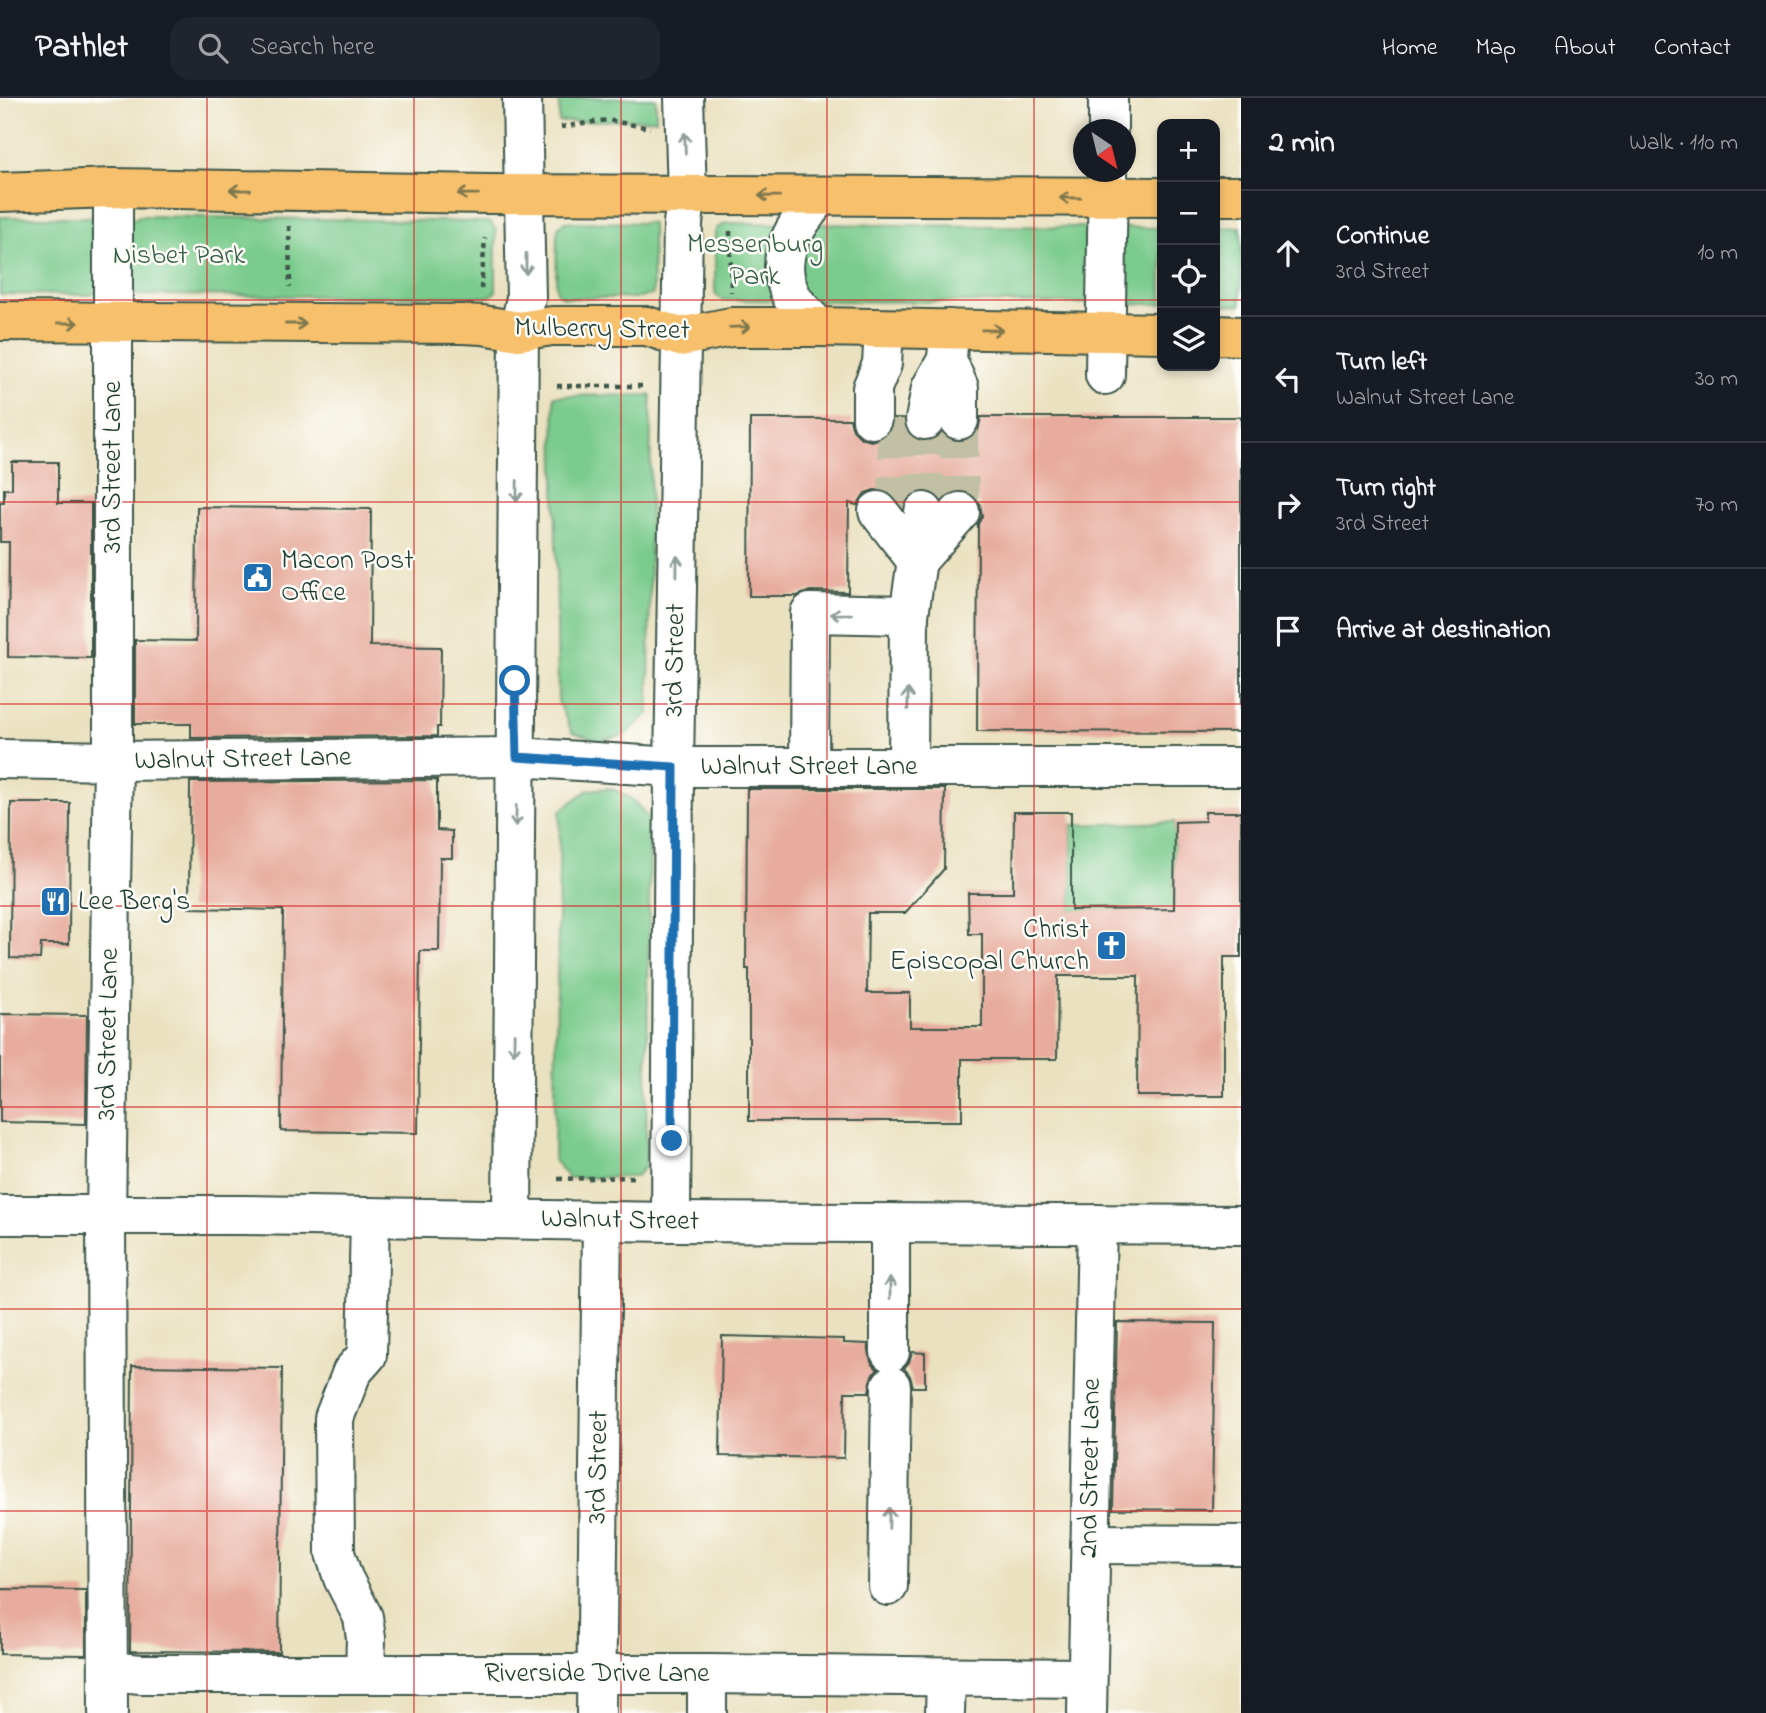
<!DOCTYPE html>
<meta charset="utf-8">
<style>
:root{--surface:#171b24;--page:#20242c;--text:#f1f3f6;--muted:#9ea1a6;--line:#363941}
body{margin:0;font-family:"Indie Flower",sans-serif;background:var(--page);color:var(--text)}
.controls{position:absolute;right:21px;top:21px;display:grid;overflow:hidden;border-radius:14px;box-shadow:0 4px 10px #0003}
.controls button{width:63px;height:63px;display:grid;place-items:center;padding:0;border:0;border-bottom:2px solid var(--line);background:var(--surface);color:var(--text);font:35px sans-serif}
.compass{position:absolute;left:1073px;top:21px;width:63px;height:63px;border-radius:50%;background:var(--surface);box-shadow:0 4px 10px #0003;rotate:145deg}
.stop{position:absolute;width:21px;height:21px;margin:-16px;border:5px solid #1f6fb2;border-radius:50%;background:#fff}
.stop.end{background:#1f6fb2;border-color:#fff;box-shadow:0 2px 7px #0008}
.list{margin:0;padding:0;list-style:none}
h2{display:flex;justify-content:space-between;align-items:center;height:91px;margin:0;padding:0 28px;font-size:30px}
h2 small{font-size:23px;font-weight:400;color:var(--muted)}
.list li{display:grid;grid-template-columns:46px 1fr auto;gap:21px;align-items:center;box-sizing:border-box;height:126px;padding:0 28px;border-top:2px solid var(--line)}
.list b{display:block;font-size:26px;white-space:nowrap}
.list p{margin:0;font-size:23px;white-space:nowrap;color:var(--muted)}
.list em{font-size:23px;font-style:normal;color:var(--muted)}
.icon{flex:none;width:38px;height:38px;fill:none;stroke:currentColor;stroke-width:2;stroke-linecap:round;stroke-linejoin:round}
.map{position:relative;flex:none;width:1241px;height:1615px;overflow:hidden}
header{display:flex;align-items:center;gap:42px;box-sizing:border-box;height:98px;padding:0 35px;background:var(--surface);border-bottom:2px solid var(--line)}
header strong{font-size:33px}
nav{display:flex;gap:38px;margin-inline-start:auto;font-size:24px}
.search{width:490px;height:63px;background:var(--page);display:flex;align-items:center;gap:18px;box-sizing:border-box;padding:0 24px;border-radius:21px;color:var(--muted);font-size:26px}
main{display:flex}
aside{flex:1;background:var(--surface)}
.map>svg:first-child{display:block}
</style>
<header>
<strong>Pathlet</strong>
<div class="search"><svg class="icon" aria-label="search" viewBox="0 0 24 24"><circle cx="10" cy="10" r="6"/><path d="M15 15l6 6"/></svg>Search here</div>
<nav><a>Home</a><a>Map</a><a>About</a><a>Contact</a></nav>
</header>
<main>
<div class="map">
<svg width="1241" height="1615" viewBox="0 0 1241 1615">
<rect width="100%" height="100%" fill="#fdfcf7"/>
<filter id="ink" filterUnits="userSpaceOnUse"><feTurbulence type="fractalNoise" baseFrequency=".0143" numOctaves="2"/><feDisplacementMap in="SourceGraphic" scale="14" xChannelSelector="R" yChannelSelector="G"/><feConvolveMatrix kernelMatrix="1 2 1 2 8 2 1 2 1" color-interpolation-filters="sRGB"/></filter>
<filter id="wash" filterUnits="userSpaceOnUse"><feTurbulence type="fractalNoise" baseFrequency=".00686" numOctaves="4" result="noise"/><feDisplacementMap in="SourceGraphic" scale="28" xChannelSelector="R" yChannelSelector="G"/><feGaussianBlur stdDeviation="1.57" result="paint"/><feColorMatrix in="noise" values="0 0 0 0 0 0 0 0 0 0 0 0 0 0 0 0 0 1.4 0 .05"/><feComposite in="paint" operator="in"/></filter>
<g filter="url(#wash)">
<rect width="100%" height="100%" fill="#eae1c0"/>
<g fill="#7acb8d" stroke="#4c8460" stroke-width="2">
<path d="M559 0H656V21L559 24Z"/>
<path d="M140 118 490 124 496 132V193L489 199 137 197 133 194H97L90 197 0 196V119H92L97 122 134 121Z"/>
<path d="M564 124 652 125 653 196 640 200H566L558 196 556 189 557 136 559 128Z"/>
<path d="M727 125 1162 130V206L722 202 716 197 715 193V135L717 130Z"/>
<path d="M1241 129V207L1215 206V130Z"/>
<path d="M651 297 649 615 625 637 599 643 572 634 558 603 554 298Z"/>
<path d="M609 690C630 697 637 705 650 723L646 1068 635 1079 568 1080 554 1062 560 713 588 692Z"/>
<path d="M1175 724 1174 827 1127 812H1071V727Z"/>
</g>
<g id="blocks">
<g fill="#e7ac9d">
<path d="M981 319H1241V634L977 633 978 426 982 418 980 406 974 397 965 393 952 394 941 402 937 396 928 393 917 394 907 400 903 409 886 393 874 392 865 395 857 407 849 405 848 494 810 493 797 498H749L750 321H850L853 332 861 340 871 343 883 340 891 331 894 321H904L905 330 910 338 920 343 933 342 942 335 949 341 960 344 969 341 978 333Z"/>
<path d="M12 364H58V405H91V560L8 559 9 444H0V404H4V391H12Z"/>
<path d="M197 409 371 411 370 548 441 549 440 629H437V638L191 640V626H135V542L196 543Z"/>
<path d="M437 682V732L452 733V760H440L439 853H420L418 1035 281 1033 283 812 189 810 190 684Z"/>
<path d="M747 691H945L944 771 905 815H868L867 895H910V929H982V836H969L968 795H1013L1014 714H1071V812L1174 811 1175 724 1205 723V714H1241V859H1224V998H1137L1138 878H1058L1057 961H962V1023H749V871H746Z"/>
<path d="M11 705H70L69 846H41L40 861 10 860Z"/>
<path d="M0 916 87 917 86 1026 0 1024Z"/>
<path d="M1117 1224 1215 1225 1212 1412 1113 1411Z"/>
<path d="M722 1238 844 1241V1245L868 1246 871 1264 878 1272 872 1277 869 1294H845L844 1360 720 1358Z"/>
<path d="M912 1254 925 1255V1289H913L910 1278 904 1270 909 1264Z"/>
<path d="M132 1268 282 1270 279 1554 130 1553Z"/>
<path d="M0 1491 86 1492V1557L0 1556Z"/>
</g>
</g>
</g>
<g filter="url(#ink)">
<use href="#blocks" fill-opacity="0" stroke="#3d5649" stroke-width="2"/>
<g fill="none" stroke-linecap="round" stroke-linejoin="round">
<g stroke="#c1c0a4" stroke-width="38" stroke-dasharray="38 19" stroke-linecap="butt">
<path d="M896 321 898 415"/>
<path d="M959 322 960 414"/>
<path d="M924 414 925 322"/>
</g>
<defs>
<g id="minor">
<path d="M1108 0V32"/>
<path d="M818 229C809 219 798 210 792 199 771 159 795 128 820 98"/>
<path d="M949 231 947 262 959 290V322"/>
<path d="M1105 277 1108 74"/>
<path d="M872 321V290L882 266 884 231"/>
<path d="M925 322 931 290 947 262"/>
<path d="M878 413 917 463"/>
<path d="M917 463 960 414"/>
<path d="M0 661 113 663 517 659 674 669H1241"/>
<path d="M809 669 810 515 909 517"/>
<path d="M908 669 909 517 924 414"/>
<path d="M0 1117H241L671 1124 1241 1127"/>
<path d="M512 1121 519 233 526 200 522 0"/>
<path d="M671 1124 674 669 683 125 687 96 684 0"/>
<path d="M890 1125V1254"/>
<path d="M1090 1446 1241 1447"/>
<path d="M888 1488 891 1288"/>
<path d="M108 1573 141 1576H707L1087 1580"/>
<path d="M365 1575 366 1540 363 1519 343 1480 335 1455 334 1320 352 1274 367 1257 370 1119"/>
<path d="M108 1615 106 1117 113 663V90"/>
<path d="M596 1615 602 1123"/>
<path d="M707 1615V1576"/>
<path d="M945 1615 946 1579"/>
<path d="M1087 1615 1097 1126"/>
</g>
<g id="major">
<path d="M0 94 113 90 489 96 1162 99"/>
<path d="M1215 98H1241"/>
<path d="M0 223 463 226 483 227 519 233 552 228H647L680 239 731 229H818L1162 235"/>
<path d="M1215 237 1241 238"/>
</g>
</defs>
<use href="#minor" stroke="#3d5649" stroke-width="42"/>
<use href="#major" stroke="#3d5649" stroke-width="42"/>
<g stroke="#3d5649" stroke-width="4.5" stroke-dasharray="5 5" stroke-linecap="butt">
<path d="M561 29 607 22 650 30"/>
<path d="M289 128 290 189"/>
<path d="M730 133 731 194"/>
<path d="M481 191 485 140"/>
<path d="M557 288H646"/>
<path d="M558 1081 634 1079"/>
</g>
<use href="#minor" stroke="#fff" stroke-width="38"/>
<use href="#major" stroke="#f7c06c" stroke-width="38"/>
</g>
<defs><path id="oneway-shaft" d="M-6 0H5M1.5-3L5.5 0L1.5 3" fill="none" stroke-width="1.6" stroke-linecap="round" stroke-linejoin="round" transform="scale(1.75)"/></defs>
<g stroke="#8f9e9a">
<use href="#oneway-shaft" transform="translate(685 45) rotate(-92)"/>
<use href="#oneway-shaft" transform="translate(526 166) rotate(90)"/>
<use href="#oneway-shaft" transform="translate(517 393) rotate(91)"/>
<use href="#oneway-shaft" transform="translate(677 468) rotate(-89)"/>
<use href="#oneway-shaft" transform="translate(841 516) rotate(-179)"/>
<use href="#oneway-shaft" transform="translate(908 601) rotate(-89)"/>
<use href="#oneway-shaft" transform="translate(516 718) rotate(91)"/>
<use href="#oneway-shaft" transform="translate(514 946) rotate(91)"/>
<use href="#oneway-shaft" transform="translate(890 1190) rotate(-90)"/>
<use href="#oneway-shaft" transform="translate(889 1420) rotate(-89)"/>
</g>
<g stroke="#80784d">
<use href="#oneway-shaft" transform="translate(240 92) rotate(-179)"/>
<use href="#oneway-shaft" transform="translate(468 96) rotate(-179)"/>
<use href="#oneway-shaft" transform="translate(769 98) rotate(-179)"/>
<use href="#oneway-shaft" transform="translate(1070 100) rotate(-180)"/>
<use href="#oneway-shaft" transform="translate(68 225) rotate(1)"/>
<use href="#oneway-shaft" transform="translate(296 226)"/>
<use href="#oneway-shaft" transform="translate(740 229) rotate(-2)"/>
<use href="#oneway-shaft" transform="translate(992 232) rotate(1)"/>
</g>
</g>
<g fill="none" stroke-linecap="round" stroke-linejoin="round" filter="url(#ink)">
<path stroke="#1f6fb2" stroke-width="9" d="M515 583 517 659 674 669 672 1043"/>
</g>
<path fill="none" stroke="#d62828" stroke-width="2" stroke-opacity="0.55" d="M207 0V1615M414 0V1615M621 0V1615M827 0V1615M1034 0V1615M0 202H1162M1215 202H1241M0 404H1241M0 606H1241M0 808H1241M0 1009H1241M0 1211H1241M0 1413H1241"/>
<defs>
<symbol id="civic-square" viewBox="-11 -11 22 22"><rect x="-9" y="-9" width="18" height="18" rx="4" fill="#1f6fb2" stroke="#fdfcf7"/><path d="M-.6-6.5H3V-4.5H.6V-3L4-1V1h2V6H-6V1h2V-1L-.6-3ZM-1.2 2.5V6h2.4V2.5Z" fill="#fff"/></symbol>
<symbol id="restaurant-square" viewBox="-11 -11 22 22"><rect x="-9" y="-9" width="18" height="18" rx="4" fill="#1f6fb2" stroke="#fdfcf7"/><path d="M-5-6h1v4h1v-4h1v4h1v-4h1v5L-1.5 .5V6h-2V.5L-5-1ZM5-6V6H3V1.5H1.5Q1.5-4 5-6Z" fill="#fff"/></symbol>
<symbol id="church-square" viewBox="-11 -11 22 22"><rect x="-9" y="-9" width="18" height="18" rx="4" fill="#1f6fb2" stroke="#fdfcf7"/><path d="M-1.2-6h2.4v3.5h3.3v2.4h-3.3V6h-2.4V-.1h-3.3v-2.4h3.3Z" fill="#fff"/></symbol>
</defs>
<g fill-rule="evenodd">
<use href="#civic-square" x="240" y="462" width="35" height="35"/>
<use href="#restaurant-square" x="38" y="786" width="35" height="35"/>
<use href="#church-square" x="1094" y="830" width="35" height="35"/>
</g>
<g text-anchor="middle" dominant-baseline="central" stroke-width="5" stroke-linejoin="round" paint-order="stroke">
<g font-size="28" fill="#36604a" stroke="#fdfcf7">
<text x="755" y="147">Messenburg<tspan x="755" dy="32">Park</tspan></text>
<text x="179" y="158">Nisbet Park</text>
</g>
<g font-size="28" fill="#1f3d34" stroke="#fdfcf7">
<text transform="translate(602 232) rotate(1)">Mulberry Street</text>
<text transform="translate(113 369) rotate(-90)">3rd Street Lane</text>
<text transform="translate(676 562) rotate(-89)">3rd Street</text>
<text transform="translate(243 662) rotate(-1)">Walnut Street Lane</text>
<text x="809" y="669">Walnut Street Lane</text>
<text transform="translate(109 936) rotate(-89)">3rd Street Lane</text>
<text transform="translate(620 1123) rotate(1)">Walnut Street</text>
<text transform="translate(599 1369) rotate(-89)">3rd Street</text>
<text transform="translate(1091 1370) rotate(-89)">2nd Street Lane</text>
<text x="597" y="1576">Riverside Drive Lane</text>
</g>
<g font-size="28" fill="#1f3d34" stroke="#fdfcf7" text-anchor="start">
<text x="281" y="463">Macon Post<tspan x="281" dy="32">Office</tspan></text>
<text x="78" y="804">Lee Berg's</text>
<text x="1089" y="832" text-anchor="end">Christ<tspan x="1089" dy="32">Episcopal Church</tspan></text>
</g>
</g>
</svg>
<div class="controls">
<button>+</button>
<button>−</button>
<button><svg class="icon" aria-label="locate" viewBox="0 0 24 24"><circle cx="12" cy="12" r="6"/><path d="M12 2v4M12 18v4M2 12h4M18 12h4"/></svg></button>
<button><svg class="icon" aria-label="layers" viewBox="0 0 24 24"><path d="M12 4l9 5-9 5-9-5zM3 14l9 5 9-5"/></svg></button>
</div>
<svg class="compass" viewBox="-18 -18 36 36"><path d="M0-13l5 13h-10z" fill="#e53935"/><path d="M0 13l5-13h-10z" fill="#9ea1a6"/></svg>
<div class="stop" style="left:515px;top:583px"></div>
<div class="stop end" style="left:672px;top:1043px"></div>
</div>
<aside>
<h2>2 min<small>Walk · 110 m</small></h2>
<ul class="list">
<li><svg class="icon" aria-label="ahead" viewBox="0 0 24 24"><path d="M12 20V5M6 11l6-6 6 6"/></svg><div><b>Continue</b><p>3rd Street</p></div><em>10 m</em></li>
<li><svg class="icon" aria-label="left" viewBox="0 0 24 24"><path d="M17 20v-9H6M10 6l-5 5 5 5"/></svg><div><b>Turn left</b><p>Walnut Street Lane</p></div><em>30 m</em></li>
<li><svg class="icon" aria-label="right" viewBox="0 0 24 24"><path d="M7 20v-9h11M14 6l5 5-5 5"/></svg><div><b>Turn right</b><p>3rd Street</p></div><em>70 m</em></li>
<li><svg class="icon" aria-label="arrive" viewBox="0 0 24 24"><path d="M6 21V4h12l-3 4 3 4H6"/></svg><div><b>Arrive at destination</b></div></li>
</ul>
</aside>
</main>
